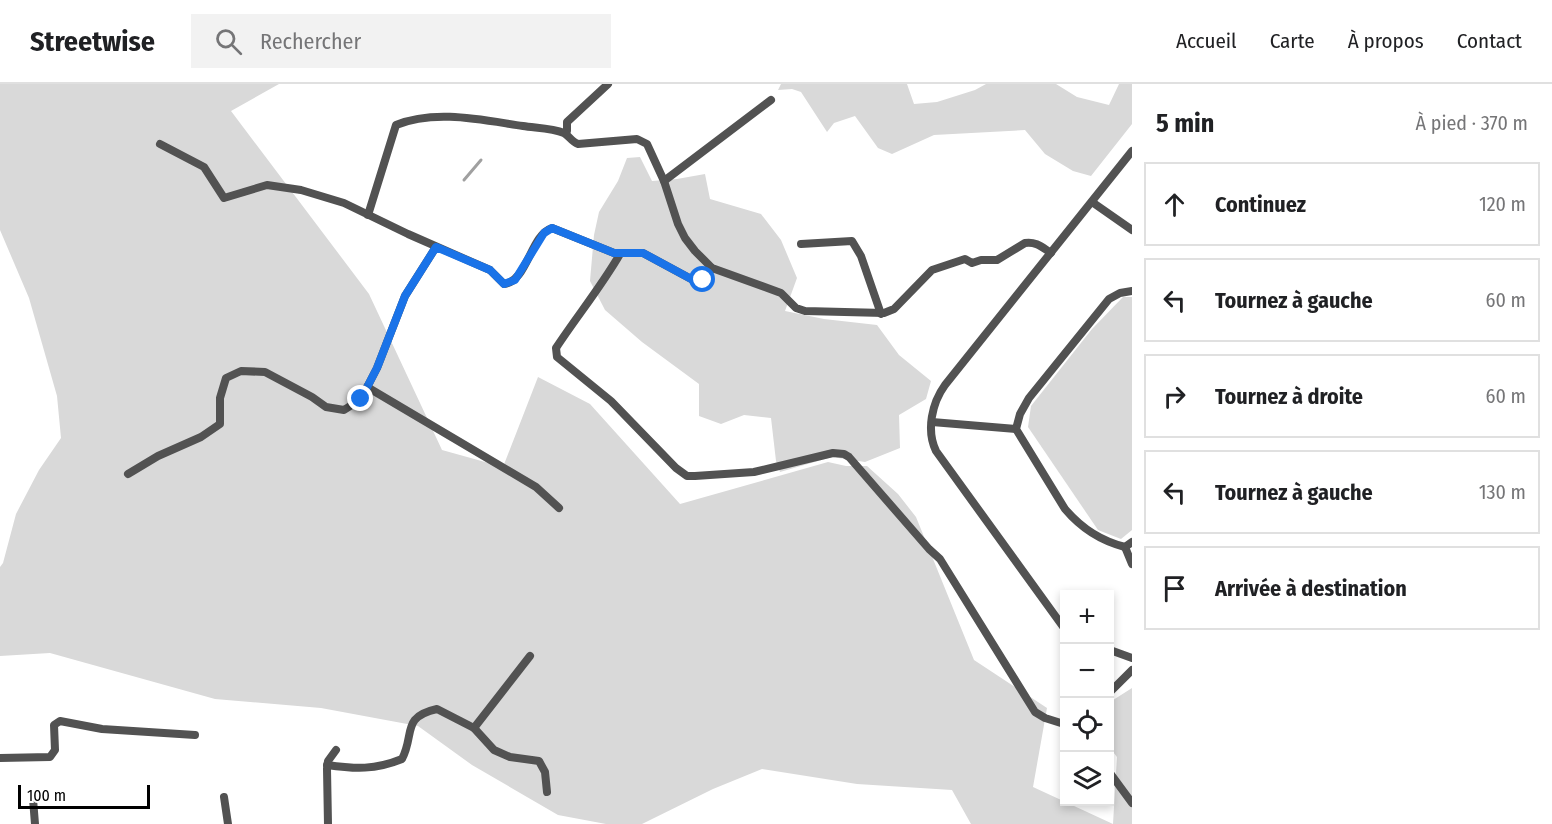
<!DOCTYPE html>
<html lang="fr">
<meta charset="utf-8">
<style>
:root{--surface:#fff;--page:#f2f2f2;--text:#202124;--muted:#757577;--line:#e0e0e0}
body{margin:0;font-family:"Fira Sans Condensed",sans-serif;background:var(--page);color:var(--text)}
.controls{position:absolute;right:18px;bottom:18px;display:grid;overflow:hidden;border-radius:0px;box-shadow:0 3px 9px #0003}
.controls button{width:54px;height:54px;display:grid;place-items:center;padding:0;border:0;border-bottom:2px solid var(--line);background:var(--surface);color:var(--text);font:30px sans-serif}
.scale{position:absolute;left:18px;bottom:15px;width:132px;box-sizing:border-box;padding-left:6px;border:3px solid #000;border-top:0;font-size:16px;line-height:21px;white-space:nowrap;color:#000;-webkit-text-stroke:4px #fff;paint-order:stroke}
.stop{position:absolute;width:18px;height:18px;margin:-14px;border:4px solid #1a73e8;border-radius:50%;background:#fff}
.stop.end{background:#1a73e8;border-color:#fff;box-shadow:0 2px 6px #0008}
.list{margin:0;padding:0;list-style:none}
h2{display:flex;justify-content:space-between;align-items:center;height:78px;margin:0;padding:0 24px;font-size:26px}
h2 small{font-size:20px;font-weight:400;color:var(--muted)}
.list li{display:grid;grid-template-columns:39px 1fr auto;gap:18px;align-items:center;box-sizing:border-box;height:84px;margin:0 12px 12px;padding:0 12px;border:2px solid var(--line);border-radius:0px}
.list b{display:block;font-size:22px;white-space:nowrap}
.list em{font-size:20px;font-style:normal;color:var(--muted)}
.icon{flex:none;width:33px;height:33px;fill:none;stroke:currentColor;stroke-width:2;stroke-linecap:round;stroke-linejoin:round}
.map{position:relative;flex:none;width:1132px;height:740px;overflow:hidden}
header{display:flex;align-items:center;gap:36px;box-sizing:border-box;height:84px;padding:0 30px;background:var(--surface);border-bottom:2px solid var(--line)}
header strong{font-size:28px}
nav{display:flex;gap:33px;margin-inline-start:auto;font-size:21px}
.search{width:420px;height:54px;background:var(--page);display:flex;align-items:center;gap:15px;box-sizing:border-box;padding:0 21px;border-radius:0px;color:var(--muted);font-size:22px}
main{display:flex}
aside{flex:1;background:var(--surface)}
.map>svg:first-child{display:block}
</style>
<header>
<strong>Streetwise</strong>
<div class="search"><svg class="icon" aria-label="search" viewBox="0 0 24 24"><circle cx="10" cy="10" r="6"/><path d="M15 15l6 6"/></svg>Rechercher</div>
<nav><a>Accueil</a><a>Carte</a><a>À propos</a><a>Contact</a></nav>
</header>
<main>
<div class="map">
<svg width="1132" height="740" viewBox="0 0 1132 740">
<rect width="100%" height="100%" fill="#fff"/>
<g fill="#d9d9d9">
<path d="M0 0H279L231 27 369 210 442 366 503 383 538 293 590 320 680 420 828 378 846 382H867L898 410 916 433 974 576 1047 624 1033 703 1113 740 1117 673 1110 664V618L1132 604V740H971L952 706 857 700 762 685 713 705 642 740H606L558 731 472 681 418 642 321 624 215 615 50 569 0 572V483L3 479 16 430 39 386 61 354 57 312 29 214 0 146Z"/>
<path d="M781 0H907L914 20 937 18 975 6 986 0H1056L1077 13 1109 21 1119 0H1132V40L1091 92 1073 87 1045 70 1025 46 934 51 892 70 878 64 855 32 834 39 827 48 801 8 792 5 778 6Z"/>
<path d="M640 73 652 97 677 95 705 90 710 115 761 130 781 156 797 194 785 227 824 235 877 241 899 271 931 297 926 315 899 331 900 364 865 378 832 373 780 388 776 377 771 334 744 331 721 340 699 332V300L642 258 605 226 590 197 594 151 599 128 618 97 627 74Z"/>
<path d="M1123 213H1132V446L1121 455 1098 446 1028 343 1031 322 1092 245Z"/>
</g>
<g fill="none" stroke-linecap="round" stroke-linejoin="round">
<path stroke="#a0a0a0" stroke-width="3" d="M464 96 481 76"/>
<g stroke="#525252" stroke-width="8">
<path d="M565 49 567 47V38L608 0"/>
<path d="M160 60 204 83 224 114 267 101 301 106 344 119 408 150 490 186 504 200C528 197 530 151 552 144L614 169H643L693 196H703L712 184"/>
<path d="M664 97 771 16"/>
<path d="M1092 118 1132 146"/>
<path d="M368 131 396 41C435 25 482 36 523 42 535 44 552 44 564 49 569 52 572 58 578 60L637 55 647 60 664 97 678 140 685 154 695 167 712 184 781 209 796 224 805 227 884 229 894 225 932 186 965 175 972 179 981 176H997L1025 159C1036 157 1043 164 1051 169"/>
<path d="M801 160 852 157 861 172 881 230"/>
<path d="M620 170C601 203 577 232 556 264L557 273 611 317 676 384 687 392H695L754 388 833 369 844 370 849 373 929 465 940 475 1035 628 1045 634 1064 640"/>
<path d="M1132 207 1120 209 1109 215 1029 314 1020 330 1016 345 1065 425C1081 444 1101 457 1125 463L1132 458"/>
<path d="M367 303 536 403 559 424"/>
<path d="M932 338 1016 345"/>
<path d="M128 390 158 372 201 353 220 340V314L226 294 241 287 265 288 312 313 326 323 344 326 361 315 377 284 405 212 436 163"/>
<path d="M1125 463 1132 480"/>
<path d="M1064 544 936 367C926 346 932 319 945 301L1132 67"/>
<path d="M1110 566 1132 574"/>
<path d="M1110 608 1132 586"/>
<path d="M474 644 530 572"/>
<path d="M0 674 50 673 55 666 54 641 60 637 102 645 195 651"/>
<path d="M327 681C355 685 375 686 402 675 415 650 401 633 437 625L474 644 494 666 510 673 539 677 545 688 547 708"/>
<path d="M1110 689 1132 719"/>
<path d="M224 713 228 740"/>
<path d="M33 715 35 740"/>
<path d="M328 740 327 685 328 677 336 666"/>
</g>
</g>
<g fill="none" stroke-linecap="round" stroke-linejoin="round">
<path stroke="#1a73e8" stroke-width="8" d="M361 315 377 284 405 212 436 163 490 186 504 200 515 196 544 149 552 144 614 169H643L693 196H703"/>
</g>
</svg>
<div class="controls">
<button>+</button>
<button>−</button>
<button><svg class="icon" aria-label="locate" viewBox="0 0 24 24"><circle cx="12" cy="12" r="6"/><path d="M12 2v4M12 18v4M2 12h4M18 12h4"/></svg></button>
<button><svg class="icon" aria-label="layers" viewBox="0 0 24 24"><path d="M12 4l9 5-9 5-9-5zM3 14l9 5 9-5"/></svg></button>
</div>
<div class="scale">100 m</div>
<div class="stop" style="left:703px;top:196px"></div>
<div class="stop end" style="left:361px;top:315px"></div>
</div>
<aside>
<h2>5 min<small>À pied · 370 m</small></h2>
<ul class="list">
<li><svg class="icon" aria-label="ahead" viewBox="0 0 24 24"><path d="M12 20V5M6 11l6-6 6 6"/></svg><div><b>Continuez</b></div><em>120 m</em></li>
<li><svg class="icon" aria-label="left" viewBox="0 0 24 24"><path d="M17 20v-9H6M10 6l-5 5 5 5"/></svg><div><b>Tournez à gauche</b></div><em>60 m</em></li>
<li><svg class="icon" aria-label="right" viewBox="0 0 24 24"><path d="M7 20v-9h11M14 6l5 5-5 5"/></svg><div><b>Tournez à droite</b></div><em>60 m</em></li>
<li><svg class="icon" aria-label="left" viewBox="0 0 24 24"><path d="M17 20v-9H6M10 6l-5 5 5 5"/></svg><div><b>Tournez à gauche</b></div><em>130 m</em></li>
<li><svg class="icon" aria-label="arrive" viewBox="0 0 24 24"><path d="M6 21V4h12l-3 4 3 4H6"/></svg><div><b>Arrivée à destination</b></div></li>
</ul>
</aside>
</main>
